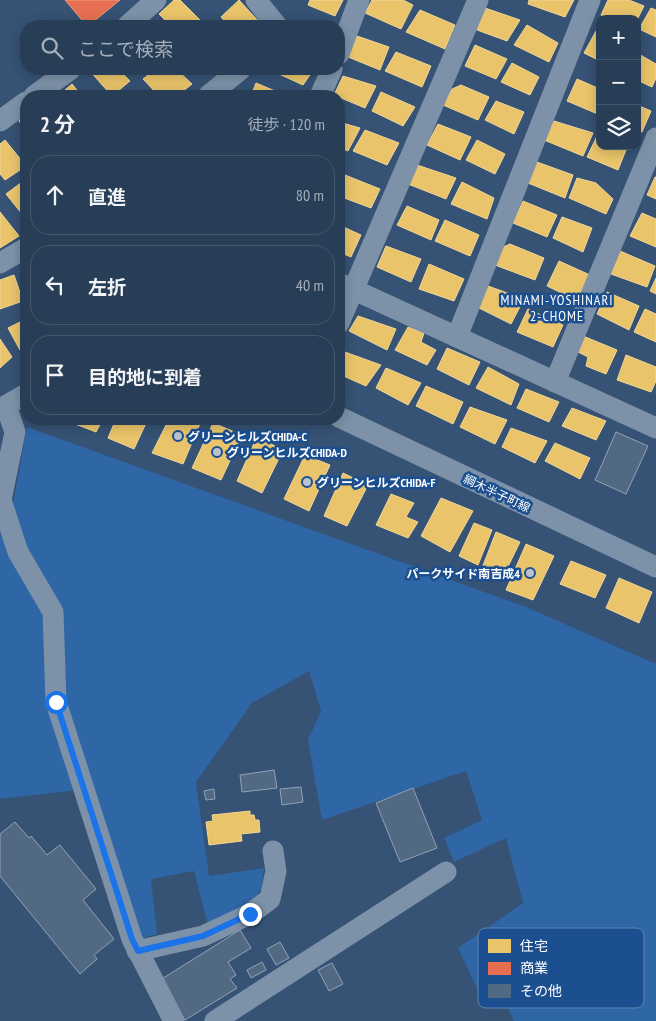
<!DOCTYPE html>
<html lang="ja">
<meta charset="utf-8">
<style>
:root{--surface:#283e57;--page:#30455d;--text:#f1f3f6;--muted:#a5aeba;--line:#44576d}
body{margin:0;font-family:"PT Sans Narrow","Noto Sans JP",sans-serif;background:var(--page);color:var(--text)}
.controls{position:absolute;right:15px;top:15px;display:grid;overflow:hidden;border-radius:10px;box-shadow:0 2px 12px #0003}
.controls button{width:45px;height:45px;display:grid;place-items:center;padding:0;border:0;border-bottom:1px solid var(--line);background:var(--surface);color:var(--text);font:25px sans-serif}
.stop{position:absolute;width:15px;height:15px;margin:-11px;border:4px solid #1a73e8;border-radius:50%;background:#fff}
.stop.end{background:#1a73e8;border-color:#fff;box-shadow:0 1px 5px #0008}
.list{margin:0;padding:0;list-style:none}
h2{display:flex;justify-content:space-between;align-items:center;height:65px;margin:0;padding:0 20px;font-size:21px}
h2 small{font-size:16px;font-weight:400;color:var(--muted)}
.list li{display:grid;grid-template-columns:32px 1fr auto;gap:15px;align-items:center;box-sizing:border-box;height:80px;margin:0 10px 10px;padding:0 10px;border:1px solid var(--line);border-radius:20px}
.list b{display:block;font-size:19px;white-space:nowrap}
.list em{font-size:16px;font-style:normal;color:var(--muted)}
.icon{flex:none;width:28px;height:28px;fill:none;stroke:currentColor;stroke-width:2;stroke-linecap:round;stroke-linejoin:round}
.map{position:relative;flex:none;width:656px;height:1021px;overflow:hidden}
.search{position:absolute;background:var(--surface);box-shadow:0 2px 12px #0003;left:20px;top:20px;width:325px;height:55px;display:flex;align-items:center;gap:12px;box-sizing:border-box;padding:0 18px;border-radius:20px;color:var(--muted);font-size:19px}
.panel{position:absolute;background:var(--surface);box-shadow:0 2px 12px #0003;left:20px;top:90px;width:325px;height:335px;border-radius:20px}
.map>svg:first-child{display:block}
</style>
<div class="map">
<svg width="656" height="1021" viewBox="0 0 656 1021">
<rect width="100%" height="100%" fill="#365274"/>
<g fill="#2f66a5">
<path d="M27 427 526 607 656 664V1021H514L500 990 484 1003 458 948 523 903 506 838 454 862 444 838 482 820 466 771 322 820 308 740 321 711 309 671 252 703 196 782 209 876 264 868 262 887 251 906 208 925 194 871 151 879 157 934 139 939 63 700 62 612 23 548 13 504Z"/>
<path d="M0 533 9 552 45 615 77 790 0 799Z"/>
</g>
<g fill="#e9c46a" stroke="#f0d697">
<path d="M174 0H180L201 21 195 26H171L159 14Z"/>
<path d="M239 0 261 24 258 26H229L221 17Z"/>
<path d="M310 0H343L335 16 308 5Z"/>
<path d="M372 0H403L413 5 401 29 365 13Z"/>
<path d="M529 0H574L565 17 528 4Z"/>
<path d="M608 0H629L644 6 637 20V19H609L601 15Z"/>
<path d="M485 8 520 20 507 41 477 30Z"/>
<path d="M651 8 656 10V37L639 29Z"/>
<path d="M420 10 455 25 445 49 406 32Z"/>
<path d="M527 25 558 43 549 62 514 45Z"/>
<path d="M596 31 600 33V61L584 53Z"/>
<path d="M357 36 389 47 380 70 348 57Z"/>
<path d="M475 45 507 59 496 79 465 66Z"/>
<path d="M396 52 431 66 422 87 385 71Z"/>
<path d="M637 53 656 64V78L652 87 637 80Z"/>
<path d="M512 63 539 77 530 95 501 82Z"/>
<path d="M88 69H118L130 81 112 96Z"/>
<path d="M156 69H176L192 84 177 96H159L143 79Z"/>
<path d="M268 69H314L303 85Z"/>
<path d="M343 76 376 86 365 108 334 95Z"/>
<path d="M577 79 600 89V115L567 101Z"/>
<path d="M256 83 287 96H251Z"/>
<path d="M72 84 82 96H58Z"/>
<path d="M461 85 489 97 478 120 443 105 452 89Z"/>
<path d="M381 92 415 107 403 126 372 111Z"/>
<path d="M496 101 524 112 514 134 485 120Z"/>
<path d="M637 105 651 111 642 132 637 130Z"/>
<path d="M26 116V131L19 121Z"/>
<path d="M554 121 593 133 583 156 544 140Z"/>
<path d="M339 122 360 128 348 151 339 147Z"/>
<path d="M438 124 471 137 460 160 427 145Z"/>
<path d="M365 130 399 143 387 165 353 151Z"/>
<path d="M597 136 600 138V146H619L626 150 618 170 587 157Z"/>
<path d="M5 140 26 166 5 180 0 174V144Z"/>
<path d="M477 140 505 154 495 174 466 160Z"/>
<path d="M537 162 573 175 565 198 528 183Z"/>
<path d="M417 165 456 178 446 199 408 184Z"/>
<path d="M345 175 380 189 371 208 339 196V187Z"/>
<path d="M655 177H656V199L647 195Z"/>
<path d="M577 178 596 183 613 199 606 214 569 198Z"/>
<path d="M26 179V219L6 194Z"/>
<path d="M462 182 494 198 487 219 451 204Z"/>
<path d="M523 201 557 215 547 237 513 223Z"/>
<path d="M407 206 439 220 431 240 397 225Z"/>
<path d="M0 212 19 236 0 248Z"/>
<path d="M642 213 656 219V247L630 236Z"/>
<path d="M562 217 592 228 583 252 553 238Z"/>
<path d="M445 220 479 235 470 256 435 241Z"/>
<path d="M339 225 361 235 351 257 339 252Z"/>
<path d="M510 244 544 258 535 280 495 265 501 248Z"/>
<path d="M386 246 421 259 411 282 377 267Z"/>
<path d="M620 251 655 266 647 287 611 274Z"/>
<path d="M559 261 590 275 576 300 547 286Z"/>
<path d="M429 264 464 279 454 301 419 289Z"/>
<path d="M14 275 23 301 0 309V280Z"/>
<path d="M656 278V294L650 291Z"/>
<path d="M488 286 524 299 511 324 477 307Z"/>
<path d="M607 292 639 306 629 330 597 314Z"/>
<path d="M528 309 563 325 553 347 517 332Z"/>
<path d="M645 309 656 314V342L634 332Z"/>
<path d="M358 316 396 329 387 350 349 331Z"/>
<path d="M26 319V346L20 350 8 328Z"/>
<path d="M408 327 424 333 421 342 436 350 427 365 395 350Z"/>
<path d="M583 336 617 350 606 374 586 366 588 357 576 351Z"/>
<path d="M0 339 12 357 0 368Z"/>
<path d="M447 348 480 362 469 385 437 369Z"/>
<path d="M342 351 381 365 366 386 339 374V356Z"/>
<path d="M626 355 656 367V381L651 392 617 380Z"/>
<path d="M488 367 519 384 511 405 476 388Z"/>
<path d="M386 368 421 383 408 405 376 388Z"/>
<path d="M426 386 463 402 453 424 416 406Z"/>
<path d="M526 389 559 402 549 422 517 408Z"/>
<path d="M470 407 507 420 495 444 460 427Z"/>
<path d="M572 408 606 421 596 440 562 426Z"/>
<path d="M62 419H103L96 432Z"/>
<path d="M116 419H148L134 449 108 438Z"/>
<path d="M169 419H202L183 464 152 453Z"/>
<path d="M213 423 242 435 221 480 192 468Z"/>
<path d="M511 428 547 441 535 463 502 447Z"/>
<path d="M257 437 283 450 262 493 237 481Z"/>
<path d="M555 443 590 458 580 479 545 461Z"/>
<path d="M305 455 330 465 309 511 284 499Z"/>
<path d="M343 473 368 485 347 526 324 516Z"/>
<path d="M391 494 414 503 406 517 418 522 408 538 376 525Z"/>
<path d="M441 498 473 511 450 552 421 536Z"/>
<path d="M474 523 492 530 478 565 459 556Z"/>
<path d="M496 532 520 542 502 579 482 568Z"/>
<path d="M526 544 554 556 533 600 506 590Z"/>
<path d="M571 561 606 575 595 598 560 584Z"/>
<path d="M619 578 652 592 639 623 606 608Z"/>
<path d="M250 811V815H254L255 820H259L260 832 241 834 242 841 209 845 206 822 213 821 212 815Z"/>
</g>
<path fill="#e76f51" stroke="#ee9a85" d="M65 0H120L88 26H87Z"/>
<g fill="#526984" stroke="#92a2b6">
<path d="M616 432 648 446 626 494 595 480Z"/>
<path d="M274 770 277 788 242 792 240 775Z"/>
<path d="M301 787 303 802 282 805 280 789Z"/>
<path d="M413 788 437 848 400 862 376 803Z"/>
<path d="M214 789 215 799 206 800 204 791Z"/>
<path d="M15 822 29 838 31 836 47 855 60 845 96 889 83 900 114 939 94 955 97 959 80 974 0 876V834Z"/>
<path d="M240 930 251 948 228 962 236 975 230 979 237 988 185 1020 160 980Z"/>
<path d="M280 942 289 958 276 965 267 949Z"/>
<path d="M262 962 266 970 251 978 247 970Z"/>
<path d="M332 963 343 984 329 991 318 970Z"/>
</g>
<g fill="none" stroke-linecap="round" stroke-linejoin="round">
<g stroke="#7d92a8" stroke-width="21">
<path d="M256 0 277 26"/>
<path d="M127 26 156 0"/>
<path d="M339 54 359 0"/>
<path d="M34 96 71 69"/>
<path d="M208 96 241 69"/>
<path d="M320 96 332 69"/>
<path d="M0 121 26 102"/>
<path d="M0 263 26 248"/>
<path d="M339 283 656 428"/>
<path d="M339 323 478 0"/>
<path d="M457 337 590 0"/>
<path d="M555 382 656 138"/>
<path d="M6 406 15 432 1 500 18 552 53 612 56 702 132 939 174 1021"/>
<path d="M0 409 26 394"/>
<path d="M339 417 656 567"/>
<path d="M137 951 203 936 250 914 270 899 276 871 273 851"/>
<path d="M215 1021 446 872"/>
</g>
</g>
<g fill="none" stroke-linecap="round" stroke-linejoin="round">
<path stroke="#1a73e8" stroke-width="6" d="M56 702 132 939 138 951 203 936 250 914"/>
</g>
<g fill="#b9c2ce" stroke="#1b4f8f" stroke-width="2">
<circle cx="178" cy="436" r="5"/>
<circle cx="217" cy="452" r="5"/>
<circle cx="307" cy="482" r="5"/>
<circle cx="530" cy="573" r="5"/>
</g>
<g text-anchor="middle" dominant-baseline="central" stroke-width="5" stroke-linejoin="round" paint-order="stroke">
<g font-size="12" font-weight="bold" fill="#fff" stroke="#1b4f8f" text-anchor="start">
<text x="188" y="436">グリーンヒルズCHIDA-C</text>
<text x="227" y="452">グリーンヒルズCHIDA-D</text>
<text x="317" y="482">グリーンヒルズCHIDA-F</text>
<text x="520" y="573" text-anchor="end">パークサイド南吉成4</text>
</g>
<g font-size="12" fill="#fff" stroke="#1b4f8f">
<text transform="translate(497 493) rotate(25)">綱木半子町線</text>
</g>
<g font-size="14" letter-spacing="1" fill="#fff" stroke="#1b4f8f">
<text x="557" y="300">MINAMI-YOSHINARI<tspan x="557" dy="16">2-CHOME</tspan></text>
</g>
</g>
<rect x="478" y="928" width="166" height="80" rx="8" fill="#1b4f8f" stroke="#5f84b1" stroke-width="1"/>
<rect x="488" y="939" width="23" height="14" fill="#e9c46a"/>
<rect x="488" y="962" width="23" height="13" fill="#e76f51"/>
<rect x="488" y="984" width="23" height="14" fill="#526984"/>
<g font-size="14" fill="#fff">
<text x="520" y="951">住宅</text>
<text x="520" y="973">商業</text>
<text x="520" y="996">その他</text>
</g>
</svg>
<div class="controls">
<button>+</button>
<button>−</button>
<button><svg class="icon" aria-label="layers" viewBox="0 0 24 24"><path d="M12 4l9 5-9 5-9-5zM3 14l9 5 9-5"/></svg></button>
</div>
<div class="stop" style="left:56px;top:702px"></div>
<div class="stop end" style="left:250px;top:914px"></div>
<div class="search"><svg class="icon" aria-label="search" viewBox="0 0 24 24"><circle cx="10" cy="10" r="6"/><path d="M15 15l6 6"/></svg>ここで検索</div>
<section class="panel">
<h2>2 分<small>徒歩 · 120 m</small></h2>
<ul class="list">
<li><svg class="icon" aria-label="ahead" viewBox="0 0 24 24"><path d="M12 20V5M6 11l6-6 6 6"/></svg><div><b>直進</b></div><em>80 m</em></li>
<li><svg class="icon" aria-label="left" viewBox="0 0 24 24"><path d="M17 20v-9H6M10 6l-5 5 5 5"/></svg><div><b>左折</b></div><em>40 m</em></li>
<li><svg class="icon" aria-label="arrive" viewBox="0 0 24 24"><path d="M6 21V4h12l-3 4 3 4H6"/></svg><div><b>目的地に到着</b></div></li>
</ul>
</section>
</div>
